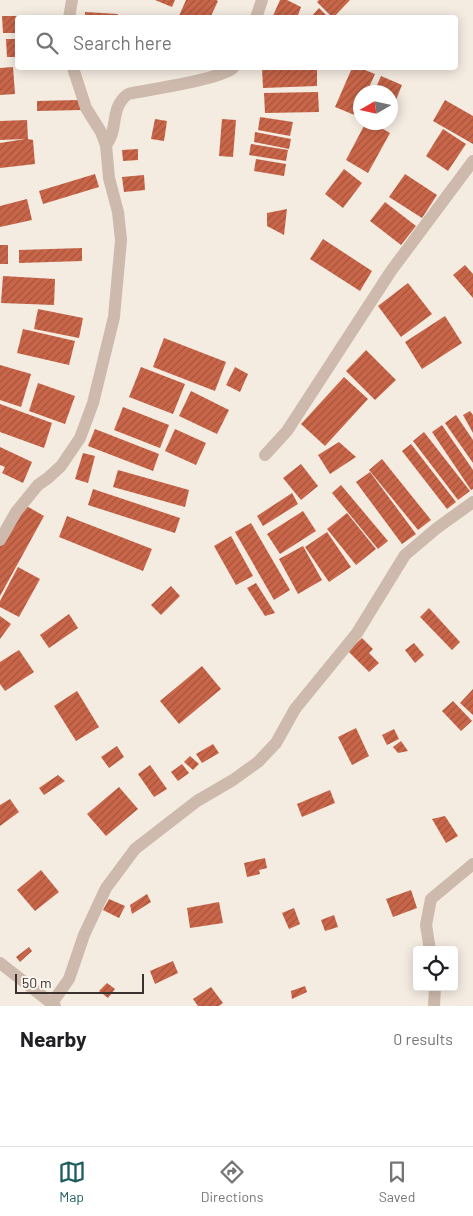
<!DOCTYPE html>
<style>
:root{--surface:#fff;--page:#f6f6f6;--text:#202124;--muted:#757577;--line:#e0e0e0;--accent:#1e5c5f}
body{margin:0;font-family:Barlow,sans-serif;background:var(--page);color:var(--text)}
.controls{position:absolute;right:15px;bottom:15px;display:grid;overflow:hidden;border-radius:5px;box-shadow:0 2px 12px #0003}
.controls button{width:45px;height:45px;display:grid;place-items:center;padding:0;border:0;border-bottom:1px solid var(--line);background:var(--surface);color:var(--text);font:25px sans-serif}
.compass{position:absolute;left:353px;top:85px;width:45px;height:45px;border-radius:50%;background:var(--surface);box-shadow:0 2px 12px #0003;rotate:261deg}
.scale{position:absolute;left:15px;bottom:12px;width:129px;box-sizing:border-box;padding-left:5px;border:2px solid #3b302b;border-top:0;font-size:14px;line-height:18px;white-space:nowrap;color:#3b302b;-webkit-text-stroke:4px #fbf5ee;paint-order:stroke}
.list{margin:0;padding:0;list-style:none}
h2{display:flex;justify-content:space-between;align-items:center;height:65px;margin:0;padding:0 20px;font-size:21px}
h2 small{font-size:16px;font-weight:400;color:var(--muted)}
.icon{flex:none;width:28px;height:28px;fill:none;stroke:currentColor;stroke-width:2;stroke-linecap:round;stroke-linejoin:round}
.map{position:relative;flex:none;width:473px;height:1006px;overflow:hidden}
.search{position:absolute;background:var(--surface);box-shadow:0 2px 12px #0003;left:15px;right:15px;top:15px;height:55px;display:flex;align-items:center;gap:12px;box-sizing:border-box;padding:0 18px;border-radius:5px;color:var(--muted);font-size:19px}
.sheet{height:140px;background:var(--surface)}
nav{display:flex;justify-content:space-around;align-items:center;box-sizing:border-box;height:70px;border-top:1px solid var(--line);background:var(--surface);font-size:14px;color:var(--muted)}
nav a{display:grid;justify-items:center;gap:2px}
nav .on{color:var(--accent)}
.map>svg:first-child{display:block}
</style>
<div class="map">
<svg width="473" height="1006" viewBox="0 0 473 1006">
<defs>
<pattern id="building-hatch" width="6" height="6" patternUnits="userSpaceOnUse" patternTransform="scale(1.25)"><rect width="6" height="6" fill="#c96649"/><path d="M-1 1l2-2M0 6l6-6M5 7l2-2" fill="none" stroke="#a4543d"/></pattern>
</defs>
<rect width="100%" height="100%" fill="#f4ebe1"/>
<g fill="url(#building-hatch)">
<path d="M155 0H175L172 7Z"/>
<path d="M186 0H216L218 1 210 18H183L179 16Z"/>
<path d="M280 0H287L301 7 297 18H272Z"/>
<path d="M319 0H350L333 18 317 2Z"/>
<path d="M319 8 329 18H310Z"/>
<path d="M85 12 118 14V18H85Z"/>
<path d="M2 16H18V33H3Z"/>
<path d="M6 39H18V57H7Z"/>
<path d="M13 67 15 94 0 95V68Z"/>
<path d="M262 68H317V86L263 88Z"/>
<path d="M352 68H360L375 74 367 92H360V108L357 116 335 107Z"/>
<path d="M381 76 402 85 391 112 390 92H374Z"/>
<path d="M318 92 319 112 265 113 264 93Z"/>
<path d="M78 100 82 110 37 111V101Z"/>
<path d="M445 100 473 116V144L433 121Z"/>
<path d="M260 117 293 122 290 136 258 130Z"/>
<path d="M155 119 167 121 164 141 151 139Z"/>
<path d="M222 119 236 120 233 157 219 156Z"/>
<path d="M27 120 28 139 33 140 35 164 0 168V143L25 139 0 140V121Z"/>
<path d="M366 122H371L390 133 368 173 346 160Z"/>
<path d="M443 129 466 144 448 171 426 156Z"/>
<path d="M255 132 291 139 289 149 254 142Z"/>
<path d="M251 144 288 150 286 161 249 155Z"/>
<path d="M138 149V160L123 161 122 150Z"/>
<path d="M256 159 286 164 284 176 254 171Z"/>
<path d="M344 169 362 183 343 208 325 194Z"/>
<path d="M95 174 99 187 43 204 39 191Z"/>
<path d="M405 174 437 195 422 218 389 197Z"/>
<path d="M144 175 145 190 124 192 122 177Z"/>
<path d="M27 199 32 220 0 227V206Z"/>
<path d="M385 202 416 226 401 245 370 221Z"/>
<path d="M287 209 284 235 267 226V213Z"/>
<path d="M323 239 372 271 360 291 310 259Z"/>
<rect x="0" y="245" width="8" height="19"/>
<path d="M82 248V261L19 263V250Z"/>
<path d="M465 265 473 274V298L453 275Z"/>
<path d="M3 276 55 279 54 305 1 303Z"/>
<path d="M408 283 432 314 401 337 378 306Z"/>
<path d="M38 309 83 318 79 338 34 329Z"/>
<path d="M445 316 462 343 422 369 405 342Z"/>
<path d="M23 329 75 341 69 365 17 353Z"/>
<path d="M164 338 226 362 215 391 153 367Z"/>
<path d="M366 350 396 380 375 400 346 371Z"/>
<path d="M0 365 31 374 21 407 0 400Z"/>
<path d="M141 367 185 384 173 414 129 397Z"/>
<path d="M235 367 248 374 240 392 226 385Z"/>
<path d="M344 377 368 399 325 446 301 424Z"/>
<path d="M38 383 75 396 65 424 29 411Z"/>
<path d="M191 391 229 410 217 434 179 416Z"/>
<path d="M0 404 52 423 44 448 0 432Z"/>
<path d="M123 407 169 425 160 448 114 430Z"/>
<path d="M470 411 473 415V433L463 415Z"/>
<path d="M456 415 473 440V463L445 423Z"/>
<path d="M442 425 473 470V489L471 490 432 432Z"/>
<path d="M95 429 159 454 153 471 88 446Z"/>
<path d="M175 429 206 443 196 465 165 451Z"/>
<path d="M424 432 470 491 458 500 413 441Z"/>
<path d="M339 442 356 457 330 474 318 455Z"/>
<path d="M411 444 456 502 447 509 402 451Z"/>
<path d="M0 447 32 462 23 483 2 473 5 467 0 465Z"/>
<path d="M83 453 95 456 88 483 75 479Z"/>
<path d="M382 459 431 520 418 530 369 470Z"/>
<path d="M301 464 318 486 301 500 283 478Z"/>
<path d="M118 470 189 490 185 507 113 487Z"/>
<path d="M370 472 416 534 402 544 356 482Z"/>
<path d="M341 485 388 541 378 549 332 493Z"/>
<path d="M93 489 180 518 175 533 88 505Z"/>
<path d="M292 493 298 504 263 526 257 516Z"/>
<path d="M23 504 44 516 0 596V546Z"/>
<path d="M303 511 316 531 280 554 267 534Z"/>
<path d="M347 513 376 549 356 565 327 529Z"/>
<path d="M67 516 152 549 143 571 59 537Z"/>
<path d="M251 523 290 590 274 600 235 532Z"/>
<path d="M327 532 351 567 329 582 305 547Z"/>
<path d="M231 536 253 576 236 585 214 546Z"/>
<path d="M303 546 322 580 298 594 279 559Z"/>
<path d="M18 567 40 579 19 617 0 607V601Z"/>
<path d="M256 583 275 613 265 616 247 588Z"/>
<path d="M171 586 180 596 161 615 151 605Z"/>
<path d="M429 608 460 642 452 650 420 617Z"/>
<path d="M69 614 78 628 49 648 40 635Z"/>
<path d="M0 616 11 624 0 639Z"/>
<path d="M362 638 373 649 369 653 379 663 369 672 348 651Z"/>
<path d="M414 643 424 655 415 663 405 650Z"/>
<path d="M19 650 34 672 5 691 0 684V662Z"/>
<path d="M202 666 221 689 179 724 160 701Z"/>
<path d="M473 689V715L460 703Z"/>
<path d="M77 691 99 727 76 741 54 706Z"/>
<path d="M453 701 472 721 461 731 442 711Z"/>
<path d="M356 728 369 756 352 765 338 737Z"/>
<path d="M394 729 399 739 387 745 382 735Z"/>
<path d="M401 741 408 751 398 753 393 747Z"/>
<path d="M213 744 219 753 202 763 196 754Z"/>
<path d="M117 746 124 757 109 768 101 757Z"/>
<path d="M190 756 199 764 193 770 184 762Z"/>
<path d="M182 764 189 773 178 781 171 772Z"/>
<path d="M150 765 167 789 154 797 138 774Z"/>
<path d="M58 775 65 781 44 795 39 788Z"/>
<path d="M119 787 138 809 106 836 87 814Z"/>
<path d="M330 790 335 803 302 817 297 804Z"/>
<path d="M10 799 19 812 0 826V805Z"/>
<path d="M445 816 458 836 446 843 432 819Z"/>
<path d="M265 858 267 868 259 870 260 874 247 877 244 863Z"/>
<path d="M41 870 59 892 35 911 17 890Z"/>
<path d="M411 890 417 908 393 917 386 899Z"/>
<path d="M147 894 151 902 132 914 130 905Z"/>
<path d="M109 899 125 906 119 918 103 910Z"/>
<path d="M219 902 223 923 190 928 187 908Z"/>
<path d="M294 908 300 924 289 929 282 913Z"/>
<path d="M334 915 338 927 325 931 321 920Z"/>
<path d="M29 947 32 951 20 962 16 957Z"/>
<path d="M173 961 178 973 155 984 150 971Z"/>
<path d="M107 983 115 989 108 998 99 991Z"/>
<path d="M305 986 307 992 292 999 291 991Z"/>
<path d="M211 987 223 1003 219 1006H198L193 999Z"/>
</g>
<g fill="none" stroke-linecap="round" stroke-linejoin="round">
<g stroke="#cdbaac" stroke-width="12">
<path d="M69 18 72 0"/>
<path d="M256 18 262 0"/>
<path d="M106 145C119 130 109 108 128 94 151 89 218 80 233 68"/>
<path d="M265 455 287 431 391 271 473 161"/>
<path d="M0 540 16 512 38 485 48 478 61 466 80 438 93 403 114 317 121 240 118 212 109 178 106 145 101 132 86 108 73 68"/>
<path d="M430 950 426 925 431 899 473 864"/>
<path d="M0 963 55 1006"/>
<path d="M52 1003 69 979 84 935 106 888 135 849 197 801 233 780 258 762 276 743 295 709 357 633 405 555 437 528 473 502"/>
<path d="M434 1006 435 987"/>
</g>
</g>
</svg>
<div class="controls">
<button><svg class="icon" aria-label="locate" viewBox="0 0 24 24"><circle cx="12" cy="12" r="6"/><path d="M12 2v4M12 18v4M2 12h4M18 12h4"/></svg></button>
</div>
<svg class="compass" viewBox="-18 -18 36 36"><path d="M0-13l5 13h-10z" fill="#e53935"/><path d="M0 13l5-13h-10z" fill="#757577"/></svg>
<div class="scale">50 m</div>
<div class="search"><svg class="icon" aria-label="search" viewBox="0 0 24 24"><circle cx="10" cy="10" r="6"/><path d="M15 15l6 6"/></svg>Search here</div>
</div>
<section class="sheet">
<h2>Nearby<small>0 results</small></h2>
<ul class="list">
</ul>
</section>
<nav>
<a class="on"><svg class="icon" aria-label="map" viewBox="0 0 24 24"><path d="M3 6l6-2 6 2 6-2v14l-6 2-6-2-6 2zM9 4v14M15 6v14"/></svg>Map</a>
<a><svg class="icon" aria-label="directions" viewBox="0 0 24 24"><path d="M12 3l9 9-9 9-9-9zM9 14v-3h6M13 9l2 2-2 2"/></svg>Directions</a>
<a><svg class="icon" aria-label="saved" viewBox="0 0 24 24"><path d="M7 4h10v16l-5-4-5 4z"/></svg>Saved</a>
</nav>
